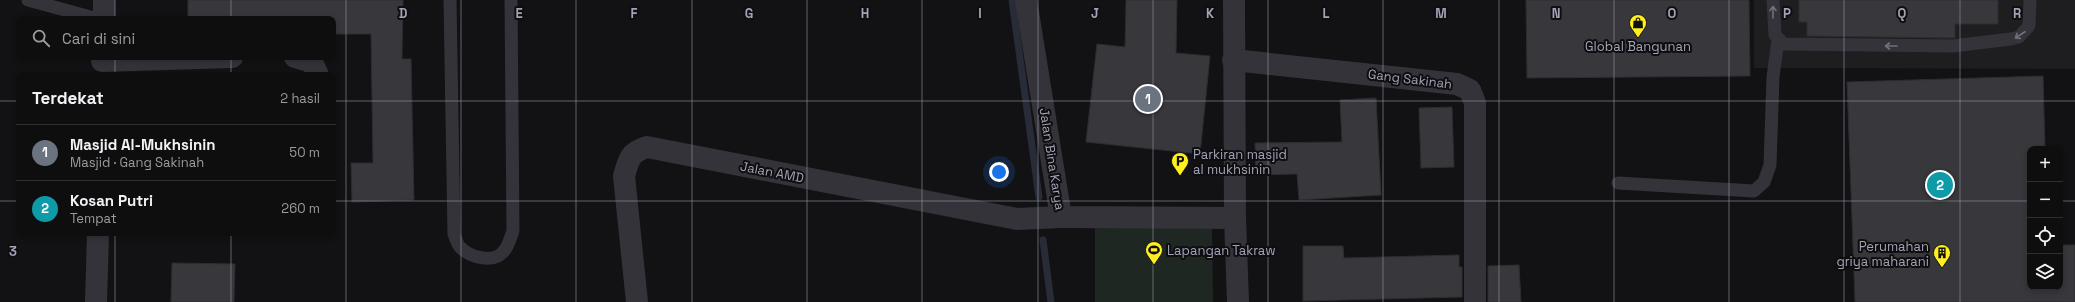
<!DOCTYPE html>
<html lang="id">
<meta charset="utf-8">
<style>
:root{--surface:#0e0e0f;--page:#171718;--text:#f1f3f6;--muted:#9b9c9e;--line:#2e2e2f;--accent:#ffef1f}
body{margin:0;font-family:"Space Grotesk",sans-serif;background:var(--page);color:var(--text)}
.controls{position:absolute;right:12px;bottom:12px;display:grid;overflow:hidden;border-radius:8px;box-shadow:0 2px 6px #0003}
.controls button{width:36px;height:36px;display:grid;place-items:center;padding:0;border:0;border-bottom:1px solid var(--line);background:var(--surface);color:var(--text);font:20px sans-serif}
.you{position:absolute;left:999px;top:172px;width:14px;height:14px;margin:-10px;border:3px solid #fff;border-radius:50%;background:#1a73e8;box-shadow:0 0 0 6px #1a73e833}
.badge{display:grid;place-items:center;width:26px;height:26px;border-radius:50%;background:var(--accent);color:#fff;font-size:13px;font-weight:700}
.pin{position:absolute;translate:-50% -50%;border:2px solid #fff;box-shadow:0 1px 4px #0006}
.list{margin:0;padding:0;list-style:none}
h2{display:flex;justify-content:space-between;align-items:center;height:52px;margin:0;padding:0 16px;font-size:17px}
h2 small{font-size:13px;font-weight:400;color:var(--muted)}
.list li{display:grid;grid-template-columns:26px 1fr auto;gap:12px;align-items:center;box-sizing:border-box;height:56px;padding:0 16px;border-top:1px solid var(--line)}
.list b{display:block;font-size:15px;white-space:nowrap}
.list p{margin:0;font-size:13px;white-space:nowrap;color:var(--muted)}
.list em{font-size:13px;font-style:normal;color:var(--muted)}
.icon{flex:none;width:22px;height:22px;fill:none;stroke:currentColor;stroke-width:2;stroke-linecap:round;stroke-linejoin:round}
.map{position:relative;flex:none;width:2075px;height:302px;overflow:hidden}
.search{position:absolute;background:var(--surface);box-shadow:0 2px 6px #0003;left:16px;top:16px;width:320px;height:44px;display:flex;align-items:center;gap:10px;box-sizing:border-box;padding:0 14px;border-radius:8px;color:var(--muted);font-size:15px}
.panel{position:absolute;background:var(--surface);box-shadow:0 2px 6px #0003;left:16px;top:72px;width:320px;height:164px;border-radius:8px}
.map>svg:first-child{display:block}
</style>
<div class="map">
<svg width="2075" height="302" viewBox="0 0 2075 302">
<rect width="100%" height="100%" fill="#121214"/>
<path fill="#1e1e21" d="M1754 0H2075V69L1754 68Z"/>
<path fill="#1e2721" d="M1095 228H1212L1213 302H1095Z"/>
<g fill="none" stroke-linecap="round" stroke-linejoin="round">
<g stroke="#272c38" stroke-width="7">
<path d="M1012 0 1039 197"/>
<path d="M1043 240 1051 302"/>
</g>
</g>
<g fill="#37373c" stroke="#2d2c30">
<path d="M188 0H403L402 59H411L414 200 352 202 351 163H373L371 34H333V19H188Z"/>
<path d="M1126 0H1177L1176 53 1210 56 1200 154 1086 142 1097 44 1125 47Z"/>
<path d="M1526 0H1749L1750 76 1527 78Z"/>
<path d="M1799 0H1998V24H1955V38H1953L1807 36V22H1799Z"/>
<path d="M2043 76 2045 149H2030V287H2060V245H2075V302H1855L1847 82Z"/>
<path d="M1376 98 1381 195 1299 200 1297 174 1256 175 1255 143 1342 142 1340 100Z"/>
<path d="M1452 107 1454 167 1421 168 1419 108Z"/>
<path d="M1303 246H1343L1344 258 1459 255V267H1462V297L1303 301Z"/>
<path d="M172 263 235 264 234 302H171Z"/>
<path d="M1519 265 1521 302H1488V266Z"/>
</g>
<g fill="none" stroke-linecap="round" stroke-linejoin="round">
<g stroke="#333339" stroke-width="13">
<path d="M28 0 98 19"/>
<path d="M450 0 454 234C456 238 457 245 461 248 470 257 492 263 502 253 508 248 510 239 513 231L511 0"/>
<path d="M1773 0 1775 35 1784 44 1953 46 2011 39 2019 37 2029 26 2030 0"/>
<path d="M1618 183 1754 191 1764 182 1770 165 1773 77 1778 40"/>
</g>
<g stroke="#333339" stroke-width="22">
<path d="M1026 0 1061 217 1235 218"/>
<path d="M1234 0 1235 218 1238 302"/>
<path d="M104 19V0"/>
<path d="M295 57 312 62 318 75"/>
<path d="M1233 60 1457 84 1470 90 1475 103V302"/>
<path d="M102 61 232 57"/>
<path d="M96 302 98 233"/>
<path d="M637 302 624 176C629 159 629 153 647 147L1017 219 1061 217"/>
</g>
</g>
<defs><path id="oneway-shaft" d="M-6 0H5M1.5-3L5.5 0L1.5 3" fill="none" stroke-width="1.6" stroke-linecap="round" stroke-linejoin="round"/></defs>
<g stroke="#70717e">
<use href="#oneway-shaft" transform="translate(1773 12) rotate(-90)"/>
<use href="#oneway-shaft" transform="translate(2020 35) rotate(147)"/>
<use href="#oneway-shaft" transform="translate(1891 46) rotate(-180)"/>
</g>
<path fill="none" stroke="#a2a3b6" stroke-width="1" stroke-opacity="0.55" d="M115 0V19M231 0V19M346 0V302M461 0V302M576 0V302M692 0V302M807 0V302M922 0V302M1038 0V302M1153 0V302M1268 0V302M1383 0V302M1499 0V302M1614 0V302M1729 0V302M1844 0V302M1960 0V302M115 57V75M231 57V75M0 101H19M333 101H2075M0 201H19M333 201H2030M2060 201H2075M115 233V302M231 233V302"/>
<defs>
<symbol id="shop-pin" viewBox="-11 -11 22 30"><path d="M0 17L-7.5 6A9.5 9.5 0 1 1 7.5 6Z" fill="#ffef1f" stroke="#0e0d0f"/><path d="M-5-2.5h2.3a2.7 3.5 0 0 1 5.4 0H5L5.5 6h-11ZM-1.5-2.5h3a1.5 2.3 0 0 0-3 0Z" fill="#111"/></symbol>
<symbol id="parking-pin" viewBox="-11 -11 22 30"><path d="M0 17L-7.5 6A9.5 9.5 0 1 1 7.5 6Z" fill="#ffef1f" stroke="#0e0d0f"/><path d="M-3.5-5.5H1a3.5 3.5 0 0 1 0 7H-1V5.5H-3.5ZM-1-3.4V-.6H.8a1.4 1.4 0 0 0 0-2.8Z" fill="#111"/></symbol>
<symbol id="stadium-pin" viewBox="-11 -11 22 30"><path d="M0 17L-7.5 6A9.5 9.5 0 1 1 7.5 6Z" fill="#ffef1f" stroke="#0e0d0f"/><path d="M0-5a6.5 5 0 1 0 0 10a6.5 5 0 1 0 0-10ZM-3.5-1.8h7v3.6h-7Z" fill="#111"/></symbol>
<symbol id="building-pin" viewBox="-11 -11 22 30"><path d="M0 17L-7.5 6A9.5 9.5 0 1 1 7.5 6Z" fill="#ffef1f" stroke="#0e0d0f"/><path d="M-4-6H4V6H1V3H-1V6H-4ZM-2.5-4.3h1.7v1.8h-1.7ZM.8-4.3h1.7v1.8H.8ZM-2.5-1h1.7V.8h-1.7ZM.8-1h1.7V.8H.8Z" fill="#111"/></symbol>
</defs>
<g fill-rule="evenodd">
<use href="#shop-pin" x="1628" y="13" width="20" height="27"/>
<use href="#parking-pin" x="1170" y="151" width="20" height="27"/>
<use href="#stadium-pin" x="1144" y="240" width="20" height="27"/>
<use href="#building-pin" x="1932" y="243" width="20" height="27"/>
</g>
<g text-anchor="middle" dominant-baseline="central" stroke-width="4" stroke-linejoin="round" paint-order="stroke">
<g font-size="13" fill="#a2a3b6" stroke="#0e0d0f" text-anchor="start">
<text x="1638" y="46" text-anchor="middle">Global Bangunan</text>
<text x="1193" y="154">Parkiran masjid<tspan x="1193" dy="15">al mukhsinin</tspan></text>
<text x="1929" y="246" text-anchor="end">Perumahan<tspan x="1929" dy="15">griya maharani</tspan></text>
<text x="1167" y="250">Lapangan Takraw</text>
</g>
<g font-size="13" fill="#a2a3b6" stroke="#0e0d0f">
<text transform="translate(1410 79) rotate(7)">Gang Sakinah</text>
<text transform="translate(1052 159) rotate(81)">Jalan Bina Karya</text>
<text transform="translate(772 172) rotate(11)">Jalan AMD</text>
</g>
</g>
<g font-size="13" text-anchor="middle" font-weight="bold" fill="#a2a3b6" stroke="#0e0d0f" stroke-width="4" stroke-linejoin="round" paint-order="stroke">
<text x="403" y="18">D</text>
<text x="519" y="18">E</text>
<text x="634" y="18">F</text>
<text x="749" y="18">G</text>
<text x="865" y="18">H</text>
<text x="980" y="18">I</text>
<text x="1095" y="18">J</text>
<text x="1210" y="18">K</text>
<text x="1326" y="18">L</text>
<text x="1441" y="18">M</text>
<text x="1556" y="18">N</text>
<text x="1672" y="18">O</text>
<text x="1787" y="18">P</text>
<text x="1902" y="18">Q</text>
<text x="2017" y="18">R</text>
<text x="13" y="256">3</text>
</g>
</svg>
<div class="controls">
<button>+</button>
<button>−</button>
<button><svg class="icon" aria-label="locate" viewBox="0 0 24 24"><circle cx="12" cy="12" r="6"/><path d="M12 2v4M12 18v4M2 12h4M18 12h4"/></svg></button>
<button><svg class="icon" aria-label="layers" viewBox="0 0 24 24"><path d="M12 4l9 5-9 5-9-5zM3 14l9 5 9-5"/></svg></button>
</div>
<div class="you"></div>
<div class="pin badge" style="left:1148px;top:99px;background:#6b7280">1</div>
<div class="pin badge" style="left:1940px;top:185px;background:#0f9aa8">2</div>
<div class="search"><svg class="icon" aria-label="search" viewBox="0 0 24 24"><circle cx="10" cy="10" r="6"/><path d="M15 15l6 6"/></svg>Cari di sini</div>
<section class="panel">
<h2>Terdekat<small>2 hasil</small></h2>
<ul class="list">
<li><span class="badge" style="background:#6b7280">1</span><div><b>Masjid Al-Mukhsinin</b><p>Masjid · Gang Sakinah</p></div><em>50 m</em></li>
<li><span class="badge" style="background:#0f9aa8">2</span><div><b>Kosan Putri</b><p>Tempat</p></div><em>260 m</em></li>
</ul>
</section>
</div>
